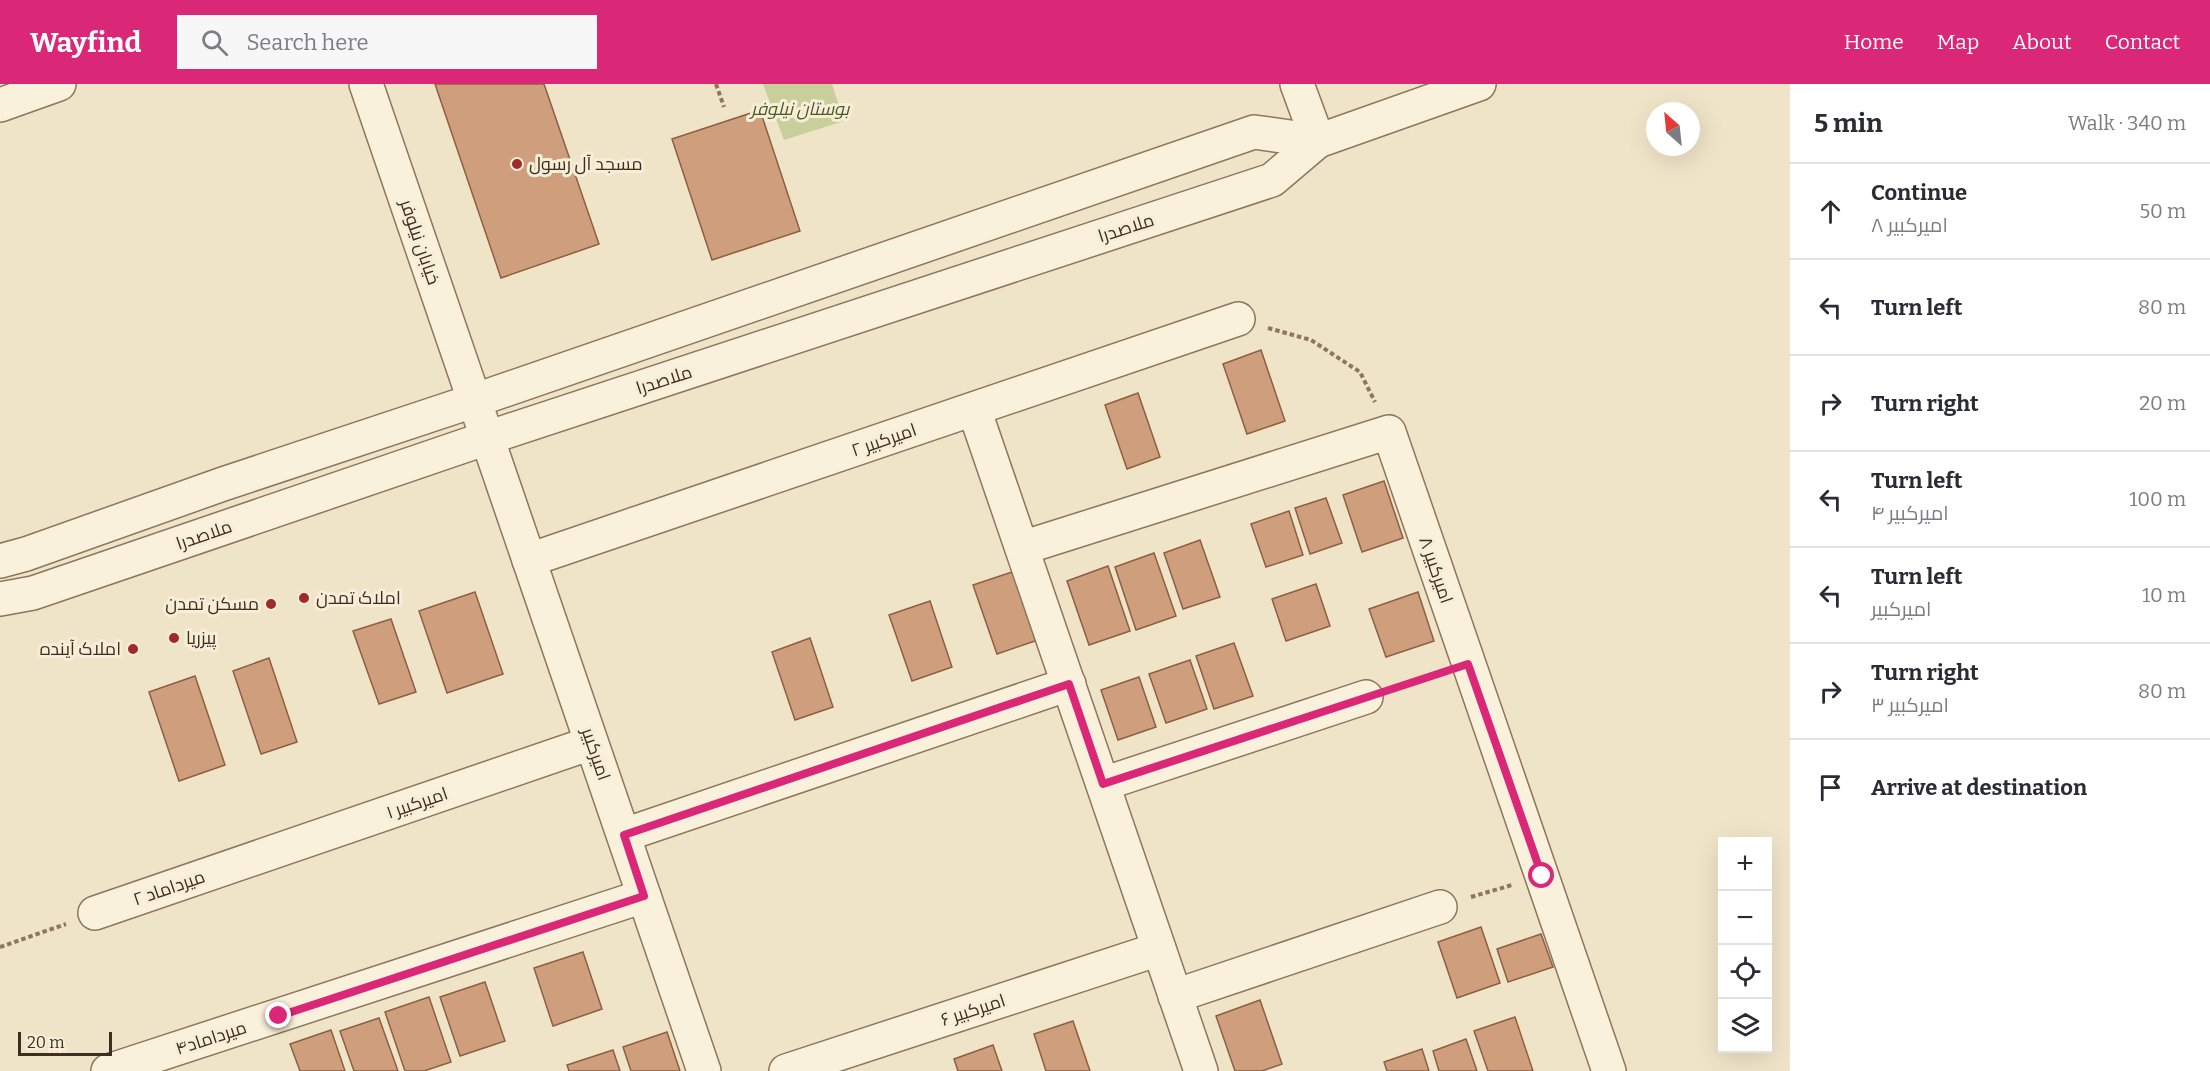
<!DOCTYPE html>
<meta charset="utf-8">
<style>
:root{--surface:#fff;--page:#f7f7f7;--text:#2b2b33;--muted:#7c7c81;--line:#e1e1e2;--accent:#db2777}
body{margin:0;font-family:Bitter,Cairo,serif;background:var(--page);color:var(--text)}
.controls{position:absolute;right:18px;bottom:18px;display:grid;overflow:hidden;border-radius:0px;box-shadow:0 6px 24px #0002}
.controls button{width:54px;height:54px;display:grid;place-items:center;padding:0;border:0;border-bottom:2px solid var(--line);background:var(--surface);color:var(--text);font:30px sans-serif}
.compass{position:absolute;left:1646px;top:18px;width:54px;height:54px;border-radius:50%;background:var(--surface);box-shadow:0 6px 24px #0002;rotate:333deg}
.scale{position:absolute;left:18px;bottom:15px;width:94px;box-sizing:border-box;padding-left:6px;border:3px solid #3d2e20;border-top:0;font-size:16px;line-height:21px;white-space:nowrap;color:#3d2e20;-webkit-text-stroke:4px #f7eed8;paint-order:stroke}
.stop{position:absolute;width:18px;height:18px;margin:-14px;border:4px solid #db2777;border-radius:50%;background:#fff}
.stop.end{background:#db2777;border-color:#fff;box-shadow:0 2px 6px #0008}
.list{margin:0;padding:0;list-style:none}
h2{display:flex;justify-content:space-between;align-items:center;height:78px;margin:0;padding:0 24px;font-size:26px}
h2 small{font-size:20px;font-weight:400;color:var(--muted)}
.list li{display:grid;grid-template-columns:39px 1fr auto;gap:18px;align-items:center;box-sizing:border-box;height:96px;padding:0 24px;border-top:2px solid var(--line)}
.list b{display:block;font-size:22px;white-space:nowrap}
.list p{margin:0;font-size:20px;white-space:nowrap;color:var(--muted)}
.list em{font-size:20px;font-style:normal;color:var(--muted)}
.icon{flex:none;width:33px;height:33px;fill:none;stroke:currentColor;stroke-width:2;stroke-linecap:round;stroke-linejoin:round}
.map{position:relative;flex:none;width:1790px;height:987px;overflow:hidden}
header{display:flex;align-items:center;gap:36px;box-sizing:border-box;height:84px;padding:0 30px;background:var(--accent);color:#fff}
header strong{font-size:28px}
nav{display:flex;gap:33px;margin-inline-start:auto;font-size:21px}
.search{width:420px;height:54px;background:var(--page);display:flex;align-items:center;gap:15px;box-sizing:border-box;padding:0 21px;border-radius:0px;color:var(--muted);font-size:22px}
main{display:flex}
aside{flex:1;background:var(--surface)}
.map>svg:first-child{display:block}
</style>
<header>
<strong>Wayfind</strong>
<div class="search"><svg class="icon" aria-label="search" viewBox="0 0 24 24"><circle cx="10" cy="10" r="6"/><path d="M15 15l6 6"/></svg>Search here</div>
<nav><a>Home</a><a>Map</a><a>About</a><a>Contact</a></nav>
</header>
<main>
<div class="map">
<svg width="1790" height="987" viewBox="0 0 1790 987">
<rect width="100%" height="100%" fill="#f0e4c8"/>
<path fill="#c9cf9b" d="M763 0H832L844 37 784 56Z"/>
<g fill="#cf9f7d" stroke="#8d5f41" stroke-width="1.5">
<path d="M435 0H544L599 160 501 194Z"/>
<path d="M760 26 800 147 712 176 672 55Z"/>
<path d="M1261 266 1285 337 1247 350 1223 280Z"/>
<path d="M1138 309 1160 373 1127 385 1105 321Z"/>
<path d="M1384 397 1403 454 1362 468 1343 411Z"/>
<path d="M1326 414 1342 459 1310 470 1295 424Z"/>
<path d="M1289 427 1303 471 1266 483 1251 440Z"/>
<path d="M1200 456 1220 513 1183 525 1164 469Z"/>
<path d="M1154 469 1176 532 1136 546 1115 483Z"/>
<path d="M1108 482 1130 547 1089 561 1067 497Z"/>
<path d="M1015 487 1038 556 997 570 973 501Z"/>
<path d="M1316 500 1330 542 1286 557 1272 515Z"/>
<path d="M475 508 503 590 447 609 419 527Z"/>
<path d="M1418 508 1434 557 1386 573 1369 525Z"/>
<path d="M930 517 952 583 912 597 889 531Z"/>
<path d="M391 535 416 608 379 620 353 547Z"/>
<path d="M810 554 833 623 795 636 772 568Z"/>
<path d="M1234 559 1253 612 1214 625 1196 572Z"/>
<path d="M269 574 297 658 261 670 233 587Z"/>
<path d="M1190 576 1207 625 1166 639 1149 590Z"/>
<path d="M195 592 225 681 179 697 149 608Z"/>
<path d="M1139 593 1156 643 1118 656 1101 606Z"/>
<path d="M1481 843 1500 899 1457 914 1438 858Z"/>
<path d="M1541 850 1553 883 1508 898 1497 865Z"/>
<path d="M583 868 602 925 553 942 534 884Z"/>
<path d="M485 898 505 957 460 972 440 913Z"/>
<path d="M429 913 451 978 424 987H405L385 928Z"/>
<path d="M1260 916 1282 980 1262 987H1235L1216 932Z"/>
<path d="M1515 933 1533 987H1488L1474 947Z"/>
<path d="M379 934 398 987H354L340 947Z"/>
<path d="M1073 937 1090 987H1046L1034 950Z"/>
<path d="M331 946 345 987H300L290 960Z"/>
<path d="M667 948 680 987H631L623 963Z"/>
<path d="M1466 955 1477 987H1439L1433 967Z"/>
<path d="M993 961 1002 987H958L954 975Z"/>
<path d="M1422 965 1429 987H1387L1384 978Z"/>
<path d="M613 966 620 987H569L567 981Z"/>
</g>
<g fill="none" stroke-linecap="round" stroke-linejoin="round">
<defs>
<g id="minor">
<path d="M366 0 704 987"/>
<path d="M0 21 59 0"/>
<path d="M974 325 1201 987"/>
<path d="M1022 464 1389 348 1609 987"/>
<path d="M529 476 1238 235"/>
<path d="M1103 700 1366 613"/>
<path d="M624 751 1069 600"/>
<path d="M95 829 591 659"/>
<path d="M1175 912 1440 823"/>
<path d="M108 987 644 812"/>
<path d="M786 987 1159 865"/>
</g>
<g id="tertiary">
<path d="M1297 0 1318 57 1479 0"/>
<path d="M0 477 26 470 223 400 473 317 1254 48 1318 57 1272 96 487 354 33 509 0 515"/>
</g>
</defs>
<use href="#minor" stroke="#8d765c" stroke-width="36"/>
<use href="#tertiary" stroke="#8d765c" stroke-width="36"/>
<g stroke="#8d765c" stroke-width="4" stroke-dasharray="4.5 3" stroke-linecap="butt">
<path d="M716 0 724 23"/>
<path d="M1268 244 1311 256 1360 288 1375 318"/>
<path d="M1395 604 1439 589"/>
<path d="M1471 813 1512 801"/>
<path d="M0 863 66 840"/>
</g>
<use href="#minor" stroke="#faf1dc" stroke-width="33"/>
<use href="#tertiary" stroke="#faf1dc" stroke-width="33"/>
</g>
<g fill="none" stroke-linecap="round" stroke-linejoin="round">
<path stroke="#db2777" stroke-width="8" d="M279 932 644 812 624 751 1069 600 1103 700 1468 580 1542 792"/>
</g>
<g fill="#9e2a2b" stroke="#f7eed8" stroke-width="2">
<circle cx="517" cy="80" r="6"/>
<circle cx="304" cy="514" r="6"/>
<circle cx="271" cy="520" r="6"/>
<circle cx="174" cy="554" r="6"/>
<circle cx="133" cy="565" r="6"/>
</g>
<g text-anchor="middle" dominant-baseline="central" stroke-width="6" stroke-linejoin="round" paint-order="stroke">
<g font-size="18" font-style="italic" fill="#4d5a26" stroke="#f7eed8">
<text x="800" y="25">بوستان نیلوفر</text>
</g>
<g font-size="18" fill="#3d2e20" stroke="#f7eed8" text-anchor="start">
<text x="529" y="80">مسجد آل رسول</text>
<text x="316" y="514">املاک تمدن</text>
<text x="259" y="520" text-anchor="end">مسکن تمدن</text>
<text x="186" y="554">پیزریا</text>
<text x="121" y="565" text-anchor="end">املاک آینده</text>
</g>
<g font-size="18" fill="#3d2e20" stroke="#f7eed8">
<text transform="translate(1126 144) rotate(-18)">ملاصدرا</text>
<text transform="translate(420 158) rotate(71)">خیابان نیلوفر</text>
<text transform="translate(664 296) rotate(-18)">ملاصدرا</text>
<text transform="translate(884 356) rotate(-19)">امیرکبیر ۲</text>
<text transform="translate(204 451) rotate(-19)">ملاصدرا</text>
<text transform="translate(1436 486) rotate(71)">امیرکبیر ۸</text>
<text transform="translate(596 670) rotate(71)">امیرکبیر</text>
<text transform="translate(417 719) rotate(-19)">امیرکبیر ۱</text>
<text transform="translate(169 804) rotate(-19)">میرداماد ۲</text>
<text transform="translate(973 926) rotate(-18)">امیرکبیر ۶</text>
<text transform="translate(211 954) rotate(-18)">میرداماد۴</text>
</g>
</g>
</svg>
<div class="controls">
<button>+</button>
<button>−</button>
<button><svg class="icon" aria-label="locate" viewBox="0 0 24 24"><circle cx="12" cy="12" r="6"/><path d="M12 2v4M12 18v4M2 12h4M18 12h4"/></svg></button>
<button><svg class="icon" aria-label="layers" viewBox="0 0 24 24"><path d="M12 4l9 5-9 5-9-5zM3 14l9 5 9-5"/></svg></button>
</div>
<svg class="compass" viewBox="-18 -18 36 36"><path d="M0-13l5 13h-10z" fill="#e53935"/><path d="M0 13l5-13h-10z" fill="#7c7c81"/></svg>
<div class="scale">20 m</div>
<div class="stop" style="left:1542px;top:792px"></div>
<div class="stop end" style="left:279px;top:932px"></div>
</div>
<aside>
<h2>5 min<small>Walk · 340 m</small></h2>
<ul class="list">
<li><svg class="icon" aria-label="ahead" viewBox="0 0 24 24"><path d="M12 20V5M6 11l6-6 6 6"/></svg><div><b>Continue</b><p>امیرکبیر ۸</p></div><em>50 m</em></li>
<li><svg class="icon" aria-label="left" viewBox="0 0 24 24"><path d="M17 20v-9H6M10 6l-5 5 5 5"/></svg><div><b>Turn left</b></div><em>80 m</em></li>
<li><svg class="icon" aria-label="right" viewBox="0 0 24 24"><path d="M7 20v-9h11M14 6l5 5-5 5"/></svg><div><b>Turn right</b></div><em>20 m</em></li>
<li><svg class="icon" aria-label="left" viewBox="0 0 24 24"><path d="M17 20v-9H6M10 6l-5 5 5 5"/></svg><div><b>Turn left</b><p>امیرکبیر ۴</p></div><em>100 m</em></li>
<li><svg class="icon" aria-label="left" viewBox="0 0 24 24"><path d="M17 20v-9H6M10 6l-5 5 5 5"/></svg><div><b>Turn left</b><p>امیرکبیر</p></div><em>10 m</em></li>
<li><svg class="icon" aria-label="right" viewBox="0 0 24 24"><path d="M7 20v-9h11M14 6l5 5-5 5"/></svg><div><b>Turn right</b><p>امیرکبیر ۳</p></div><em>80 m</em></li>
<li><svg class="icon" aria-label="arrive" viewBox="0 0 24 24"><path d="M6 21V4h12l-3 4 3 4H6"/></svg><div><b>Arrive at destination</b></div></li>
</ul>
</aside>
</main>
